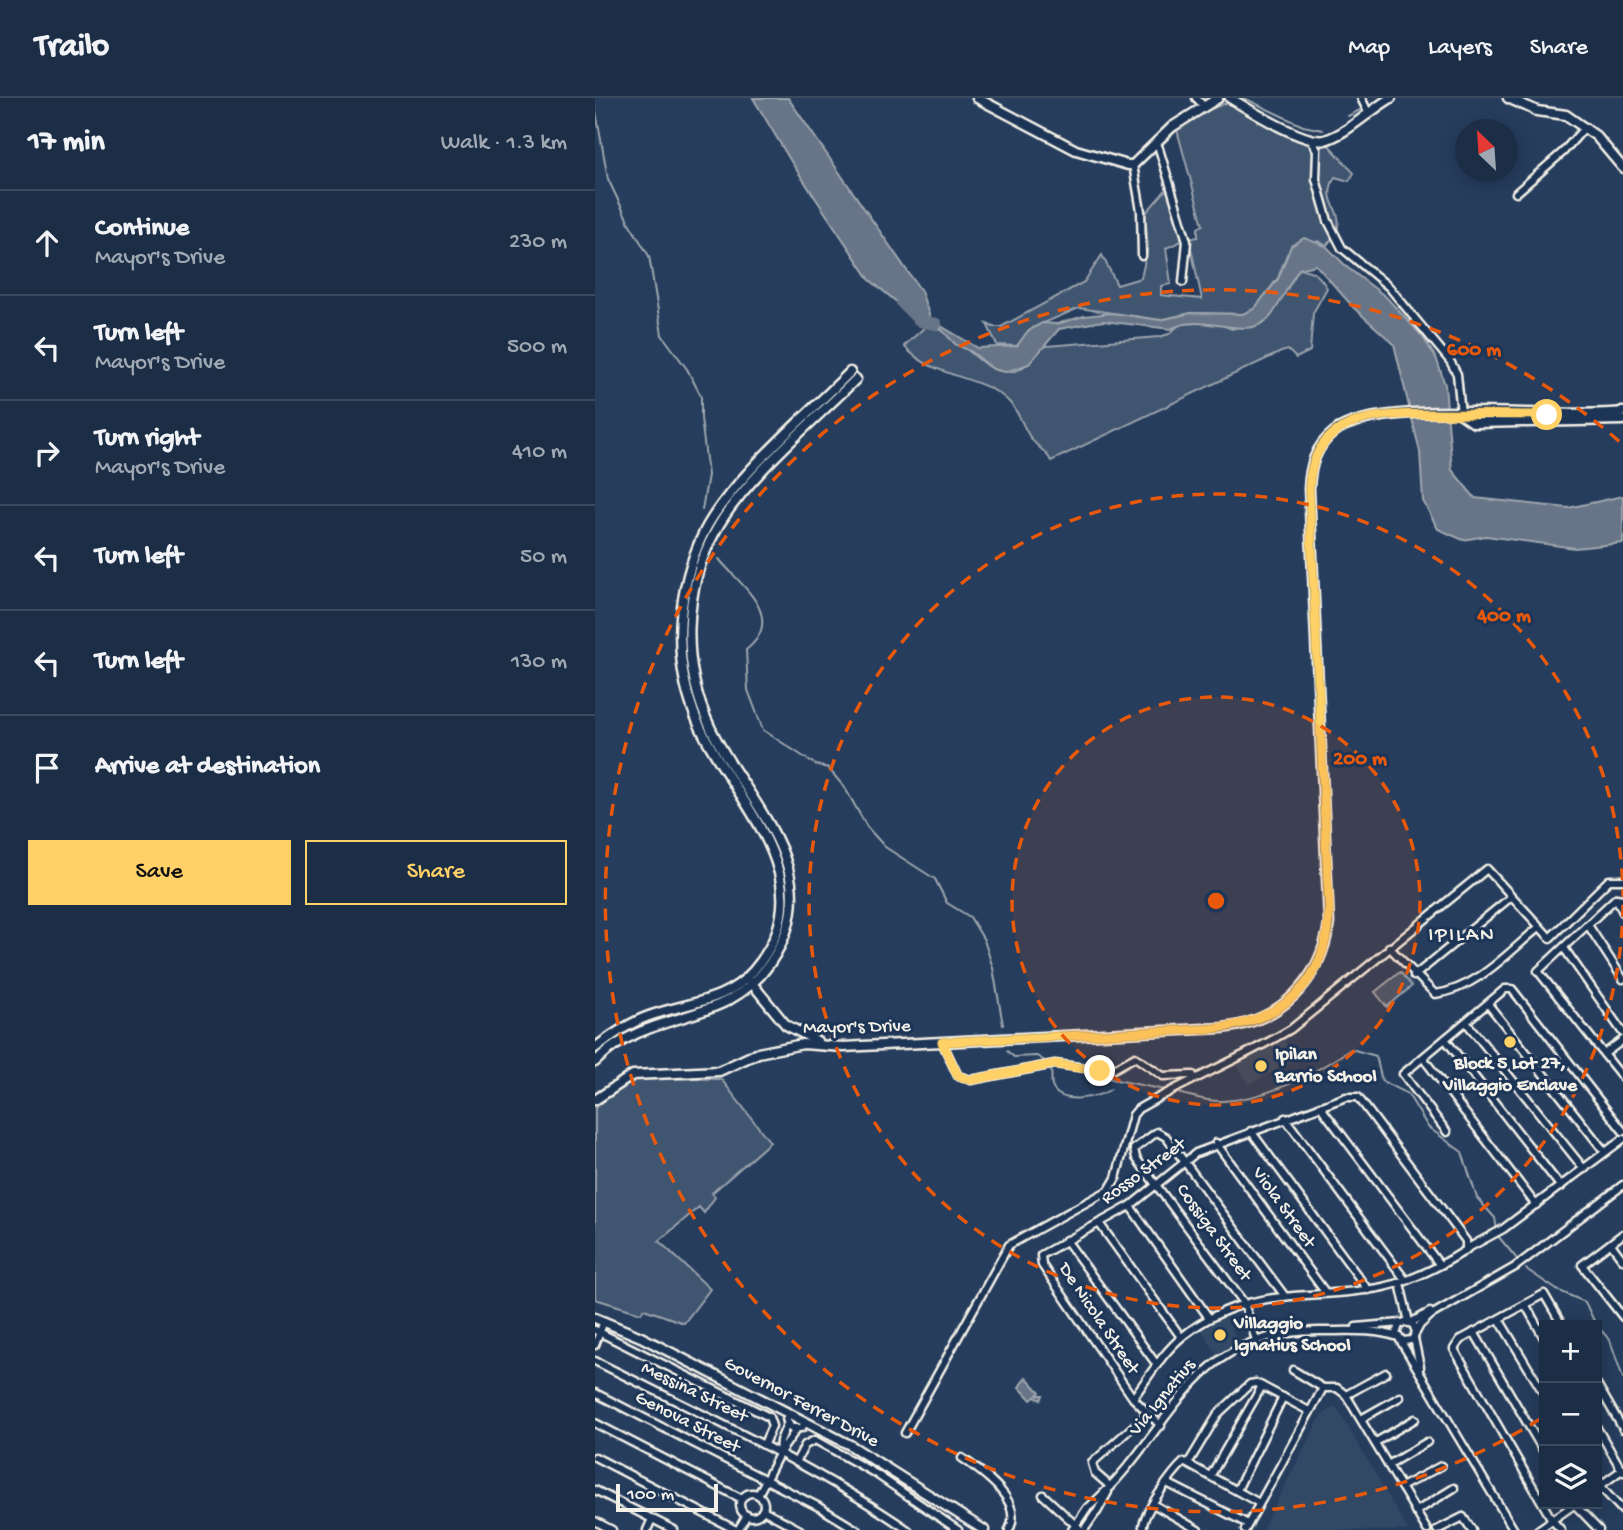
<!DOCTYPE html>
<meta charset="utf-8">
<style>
:root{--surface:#1c2e46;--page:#25364d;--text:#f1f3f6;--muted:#a0a8b3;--line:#3a4a5f;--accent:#ffd166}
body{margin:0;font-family:"Gochi Hand",sans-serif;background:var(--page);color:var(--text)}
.controls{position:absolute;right:21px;bottom:21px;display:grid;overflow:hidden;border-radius:0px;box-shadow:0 4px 18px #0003}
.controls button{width:63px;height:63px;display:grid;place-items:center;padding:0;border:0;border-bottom:2px solid var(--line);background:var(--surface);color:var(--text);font:35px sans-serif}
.compass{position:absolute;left:860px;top:21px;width:63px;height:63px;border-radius:50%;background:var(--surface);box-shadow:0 4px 18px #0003;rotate:335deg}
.scale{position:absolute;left:21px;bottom:18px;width:102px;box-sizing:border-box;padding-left:7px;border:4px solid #f4f1e8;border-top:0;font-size:19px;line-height:24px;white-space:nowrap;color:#f4f1e8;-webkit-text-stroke:5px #1d3557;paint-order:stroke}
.stop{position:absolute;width:21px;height:21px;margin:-16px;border:5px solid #ffd166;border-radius:50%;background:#fff}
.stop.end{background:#ffd166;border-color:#fff;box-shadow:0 2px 7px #0008}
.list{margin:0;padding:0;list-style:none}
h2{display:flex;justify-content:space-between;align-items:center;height:91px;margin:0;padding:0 28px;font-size:30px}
h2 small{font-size:23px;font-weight:400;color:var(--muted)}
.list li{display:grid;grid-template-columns:46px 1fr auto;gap:21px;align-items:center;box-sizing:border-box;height:105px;padding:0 28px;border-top:2px solid var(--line)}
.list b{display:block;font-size:26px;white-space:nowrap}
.list p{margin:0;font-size:23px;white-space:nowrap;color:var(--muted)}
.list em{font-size:23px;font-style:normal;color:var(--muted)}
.actions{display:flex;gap:14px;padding:21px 28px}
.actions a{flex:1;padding:16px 0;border:2px solid var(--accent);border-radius:0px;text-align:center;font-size:24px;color:var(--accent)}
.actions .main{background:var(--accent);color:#111}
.icon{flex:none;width:38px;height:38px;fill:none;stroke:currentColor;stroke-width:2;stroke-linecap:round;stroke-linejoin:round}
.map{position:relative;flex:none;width:1028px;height:1432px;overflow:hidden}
header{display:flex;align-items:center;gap:42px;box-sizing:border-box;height:98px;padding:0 35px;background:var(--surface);border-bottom:2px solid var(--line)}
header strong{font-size:33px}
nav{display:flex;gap:38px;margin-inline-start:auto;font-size:24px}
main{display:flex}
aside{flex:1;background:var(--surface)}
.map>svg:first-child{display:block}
</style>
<header>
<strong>Trailo</strong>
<nav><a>Map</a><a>Layers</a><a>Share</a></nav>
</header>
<main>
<aside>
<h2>17 min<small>Walk · 1.3 km</small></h2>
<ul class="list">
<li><svg class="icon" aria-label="ahead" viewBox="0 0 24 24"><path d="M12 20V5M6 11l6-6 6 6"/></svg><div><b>Continue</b><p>Mayor's Drive</p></div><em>230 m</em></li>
<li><svg class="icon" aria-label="left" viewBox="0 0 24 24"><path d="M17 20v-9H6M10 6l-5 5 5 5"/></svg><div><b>Turn left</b><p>Mayor's Drive</p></div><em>500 m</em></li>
<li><svg class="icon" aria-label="right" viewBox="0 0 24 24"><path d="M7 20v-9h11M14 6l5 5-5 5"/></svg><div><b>Turn right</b><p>Mayor's Drive</p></div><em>410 m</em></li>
<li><svg class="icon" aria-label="left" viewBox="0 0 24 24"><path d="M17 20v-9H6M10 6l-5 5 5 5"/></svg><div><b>Turn left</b></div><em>50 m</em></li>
<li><svg class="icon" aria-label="left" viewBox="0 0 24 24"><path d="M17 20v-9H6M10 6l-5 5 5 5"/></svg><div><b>Turn left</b></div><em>130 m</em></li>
<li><svg class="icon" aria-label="arrive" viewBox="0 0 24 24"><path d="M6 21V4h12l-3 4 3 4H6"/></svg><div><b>Arrive at destination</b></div></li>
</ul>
<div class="actions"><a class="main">Save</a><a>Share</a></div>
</aside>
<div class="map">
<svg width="1028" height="1432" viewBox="0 0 1028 1432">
<rect width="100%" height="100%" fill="#263d5d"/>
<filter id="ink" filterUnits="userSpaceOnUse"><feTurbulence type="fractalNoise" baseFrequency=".0143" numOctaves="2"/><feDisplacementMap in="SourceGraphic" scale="14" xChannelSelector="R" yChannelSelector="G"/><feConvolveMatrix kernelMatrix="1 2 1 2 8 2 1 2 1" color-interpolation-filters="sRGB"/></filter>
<g filter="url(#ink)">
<g fill="#334966">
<path d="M690 943 697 964 654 986 640 964Z"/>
<path d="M631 1218 643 1243 621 1256 607 1232Z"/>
<path d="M741 1308 813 1432H667L726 1318Z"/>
</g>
<g fill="#40546f" stroke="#9aa2ac" stroke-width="2">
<path d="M633 4C665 21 695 43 732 45L759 75 754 83 740 79C722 111 763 113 731 148L724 143 692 156 683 180 659 211 648 216 596 215 565 222 484 210 439 229 422 248 402 247 392 226 398 229H406L489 184 507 157 522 187 546 180 553 149 550 116 575 87 587 143 571 150 576 186 566 188V197L607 201 594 141 603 139V130L608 127 582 32 604 16Z"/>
<path d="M704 171C719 172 724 177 732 190L718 215 715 253 701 260 693 252 686 254 456 363C451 352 441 349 435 339 428 329 425 316 416 306 388 275 340 283 309 248L331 228 339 229C368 237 390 284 423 272 436 267 439 252 452 248L564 239 574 236 585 226 620 224 637 231 676 218Z"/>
<path d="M805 874 817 888 792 909 780 894Z"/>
<path d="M37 980 126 981 175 1044 117 1095 120 1099 109 1115 104 1109 64 1143 115 1191 89 1225 49 1211 46 1215 0 1201V1010Z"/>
</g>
<g fill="#677588" stroke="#9fa7ae" stroke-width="2">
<path d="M158 0H193L326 193 336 222 383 250 422 248 432 234 447 225 462 226 489 218 517 215 565 222 596 215 648 216 659 211 683 181 696 148 709 140 731 148 753 170 791 199 828 239 842 262 850 287 857 372 880 400 973 410 1028 398V445L980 450 891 438 868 442 843 431 828 403 825 354 799 246 759 210 721 167 704 171C693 186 686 206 675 219 651 246 609 212 576 231L508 223 464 231 434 266 410 274 398 271 377 254 360 246 346 231 331 228 275 182 197 65Z"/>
<path d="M431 1279 445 1294 442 1297H448L446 1302 440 1299 436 1302 424 1289Z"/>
</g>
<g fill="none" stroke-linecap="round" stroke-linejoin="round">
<g stroke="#9fa7ae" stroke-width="2">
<path d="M649 0 708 28 728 32"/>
<path d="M0 8 13 81 34 125 54 158 67 237 92 271 106 298V320L113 377 107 412"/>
<path d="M753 18 767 11"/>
<path d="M124 461C146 488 192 519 151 552L153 592 168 632 221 667 233 670 250 690 272 729 290 749 340 781 352 805 375 819 389 842 398 870 408 927"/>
<path d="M412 953 419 959 442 958 453 965"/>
<path d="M456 970C457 975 456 984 457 988 464 1008 504 1000 516 991"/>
<path d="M512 980 570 992"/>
<path d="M579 994C593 997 612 1004 627 1003 674 1001 718 976 756 951L781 958 787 983 813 996 833 1029 867 1054 882 1100 900 1120 902 1132"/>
<path d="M903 1138 922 1161"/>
<path d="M931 1171 962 1192 990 1204 1001 1227"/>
<path d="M1002 1228 1015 1242 1028 1280"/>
</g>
<path stroke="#677588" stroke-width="12" d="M307 205 325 223 341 226"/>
<defs>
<g id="street">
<path d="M601 0 608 7"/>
<path d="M766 0 773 14"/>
<path d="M715 40 722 52 721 81 733 123 747 150 794 189 855 263 862 276 866 316"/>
<path d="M562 44 592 143 588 184"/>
<path d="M538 67 546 113 547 158"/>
<path d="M921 95 968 54 990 29"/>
<path d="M1021 800 1028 814"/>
<path d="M1028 801 1021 800 943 873 1028 980"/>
<path d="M993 827 1028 881"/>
<path d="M794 849 840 896C881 891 913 855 943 830"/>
<path d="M969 850 1028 935"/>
<path d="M819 878 916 799"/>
<path d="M893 906 1010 1054"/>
<path d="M871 924 989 1071"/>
<path d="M850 941 966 1089"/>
<path d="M347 944 363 978 376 982 460 966 515 973 540 959 568 978 598 977"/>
<path d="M1009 956 1028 942"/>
<path d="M828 960 941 1107"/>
<path d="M725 1008 844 1166"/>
<path d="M690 1020 811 1183"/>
<path d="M656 1033 773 1192"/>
<path d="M852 1034 808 976 910 891H917L1028 1033"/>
<path d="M621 1045 730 1194"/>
<path d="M535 1108 614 1220"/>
<path d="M504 1125 586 1239"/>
<path d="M1028 1136 987 1167 1028 1219"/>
<path d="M471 1142 562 1267"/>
<path d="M1016 1146 1028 1162"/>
<path d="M873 1150 908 1131 1028 1041"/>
<path d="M805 1185 814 1224"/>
<path d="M930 1206 949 1240"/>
<path d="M904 1221 949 1296"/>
<path d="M815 1225 835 1214"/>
<path d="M761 1229 806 1225"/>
<path d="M0 1232 174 1319 177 1328 169 1346"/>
<path d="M821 1234 818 1226 810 1224 804 1227 801 1236 808 1243 817 1242 825 1227 836 1217 920 1169 1028 1087"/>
<path d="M879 1234 949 1354"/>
<path d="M819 1240 825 1269"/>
<path d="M661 1242 649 1205 541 1060 539 1051 562 1034 571 1039 689 1197"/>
<path d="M805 1242 919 1432"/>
<path d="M0 1247 9 1223"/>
<path d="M0 1263C106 1316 215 1365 313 1432"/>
<path d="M698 1272 728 1290"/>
<path d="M1002 1286 1028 1331"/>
<path d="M0 1295 224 1409 262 1432"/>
<path d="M751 1297 791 1275"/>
<path d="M538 1300C553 1280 568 1254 588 1238 655 1185 713 1204 788 1189 816 1183 846 1168 871 1152V1143L763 999H751L601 1055 535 1108 446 1157 447 1167 538 1300 566 1328"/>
<path d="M194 1316 191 1321 196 1330H207L210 1324"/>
<path d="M766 1321 805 1299"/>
<path d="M0 1325 147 1401"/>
<path d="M1002 1330 1028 1374"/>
<path d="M310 1335 414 1147 514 1092 521 1080 538 1017 543 1011C593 982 646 961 696 931L892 771 955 840 1014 782H1028"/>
<path d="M781 1344 820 1321"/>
<path d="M184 1356 185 1343 192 1326"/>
<path d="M0 1359 141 1432"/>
<path d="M367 1360C387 1374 430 1403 414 1432"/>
<path d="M201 1364 210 1347 220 1342 281 1376 363 1432"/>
<path d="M594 1364 623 1316 655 1286 661 1285 714 1313"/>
<path d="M793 1367 832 1344"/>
<path d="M616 1377 667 1288"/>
<path d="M572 1385 653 1426"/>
<path d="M1002 1385 1028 1413"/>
<path d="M516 1389 500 1375 497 1365 552 1316"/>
<path d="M806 1389 846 1368"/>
<path d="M1002 1390 1028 1371"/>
<path d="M0 1392 79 1432"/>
<path d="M642 1392 688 1299"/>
<circle cx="157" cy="1407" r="12"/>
<path d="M163 1397 184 1356 201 1332"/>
<path d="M448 1397 486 1432"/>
<path d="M558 1406 603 1432"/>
<path d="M979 1406 1004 1432"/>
<path d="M495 1408C581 1332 592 1231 728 1233 754 1233 779 1231 803 1239"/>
<path d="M168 1412 205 1432"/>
<path d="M502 1414 513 1394"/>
<path d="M820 1414 859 1390"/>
<path d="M0 1423 17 1432"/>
<path d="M52 1432 57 1421"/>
<path d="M143 1432 152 1417"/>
<path d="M477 1432 492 1410"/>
<path d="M489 1432 500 1416"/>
<path d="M548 1432C545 1418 578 1374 589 1364L664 1405"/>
<path d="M650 1432 728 1290H742L751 1297 832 1432"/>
<path d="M842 1432 868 1419 877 1432"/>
<path d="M943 1432 980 1406"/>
<path d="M966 1432 957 1422 859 1251 865 1242 949 1196 967 1227"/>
</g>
<g id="secondary">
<path d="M382 0 481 52 533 67H538L577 29 623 0"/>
<path d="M635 0C653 11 710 47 730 42 753 35 775 12 796 0"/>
<path d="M913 0 942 13 971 17 1001 38 1028 70"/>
<path d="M866 316 879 325 1028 322"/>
<path d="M155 883 191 927 222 943"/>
<path d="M0 950C17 937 34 925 54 918 92 904 131 905 159 872 238 779 131 698 99 615 77 557 82 490 109 434 136 381 212 318 255 274"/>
<path d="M0 964C56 908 130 931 175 865 237 774 152 706 116 631 86 569 87 492 121 432 149 381 219 323 261 281"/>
<path d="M0 1002 38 977 124 973 163 955 208 946 248 949 627 930C685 924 726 883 734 825L714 391C715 368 720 349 739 334 783 299 962 322 1028 314"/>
<path d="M0 1220 46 1239 255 1347 389 1432"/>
</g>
</defs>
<use href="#street" stroke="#f4f1e8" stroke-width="11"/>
<use href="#secondary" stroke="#f4f1e8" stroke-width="13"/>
<use href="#street" stroke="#1d3557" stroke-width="6"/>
<use href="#secondary" stroke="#1d3557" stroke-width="8"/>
</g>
</g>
<g fill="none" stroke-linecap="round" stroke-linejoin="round" filter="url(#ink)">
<path stroke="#ffd166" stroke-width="9" d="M505 973 460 966 376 982 363 978 347 944 613 931C684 926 733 886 734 811L714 391C717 314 785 316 844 316 880 316 916 317 952 317"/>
</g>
<circle cx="621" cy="803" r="204" fill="#e8590c" fill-opacity=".12"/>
<g fill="none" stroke="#e8590c" stroke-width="3.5" stroke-dasharray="12 9">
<circle cx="621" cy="803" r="204"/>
<path d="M1028 807A407 407 0 1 1 1028 799"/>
<path d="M945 1321A611 611 0 1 1 1026 345"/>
</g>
<g fill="#ffd166" stroke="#1d3557" stroke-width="2.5">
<circle cx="915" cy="944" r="7"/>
<circle cx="666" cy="968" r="7"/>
<circle cx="625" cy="1237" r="7"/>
</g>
<g text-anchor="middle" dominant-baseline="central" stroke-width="6" stroke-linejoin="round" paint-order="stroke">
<g font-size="19" fill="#f4f1e8" stroke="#1d3557">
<text transform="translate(262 930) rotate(-1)">Mayor's Drive</text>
<text transform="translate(549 1074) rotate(-36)">Rosso Street</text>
<text transform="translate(688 1110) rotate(54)">Viola Street</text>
<text transform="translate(618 1135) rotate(54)">Cossiga Street</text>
<text transform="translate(503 1221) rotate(56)">De Nicola Street</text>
<text transform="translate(99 1295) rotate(26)">Messina Street</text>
<text transform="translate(568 1300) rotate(-51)">Via Ignatius</text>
<text transform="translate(206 1305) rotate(28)">Governor Ferrer Drive</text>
<text transform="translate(92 1325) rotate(27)">Genova Street</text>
</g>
<g font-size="19" font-weight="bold" fill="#f4f1e8" stroke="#1d3557" text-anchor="start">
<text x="680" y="957">Ipilan<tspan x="680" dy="22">Barrio School</tspan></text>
<text x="915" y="966" text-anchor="middle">Block 5 Lot 27,<tspan x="915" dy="22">Villaggio Enclave</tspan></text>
<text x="639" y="1226">Villaggio<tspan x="639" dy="22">Ignatius School</tspan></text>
</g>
<g font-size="21" letter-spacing="2" fill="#f4f1e8" stroke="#1d3557">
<text x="867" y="838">IPILAN</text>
</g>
</g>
<circle cx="621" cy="803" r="10" fill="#e8590c" stroke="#1d3557" stroke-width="3.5"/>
<g font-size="21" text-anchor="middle" font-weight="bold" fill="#e8590c" stroke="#1d3557" stroke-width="6" stroke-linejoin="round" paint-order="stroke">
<text x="879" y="257">600 m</text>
<text x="909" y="523">400 m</text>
<text x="765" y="666">200 m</text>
</g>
</svg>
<div class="controls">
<button>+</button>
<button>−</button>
<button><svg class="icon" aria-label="layers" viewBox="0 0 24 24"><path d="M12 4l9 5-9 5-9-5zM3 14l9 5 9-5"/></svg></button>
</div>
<svg class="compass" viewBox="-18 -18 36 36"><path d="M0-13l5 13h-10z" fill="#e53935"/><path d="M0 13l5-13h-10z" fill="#a0a8b3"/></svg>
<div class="scale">100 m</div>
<div class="stop" style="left:952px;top:317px"></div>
<div class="stop end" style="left:505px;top:973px"></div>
</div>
</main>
